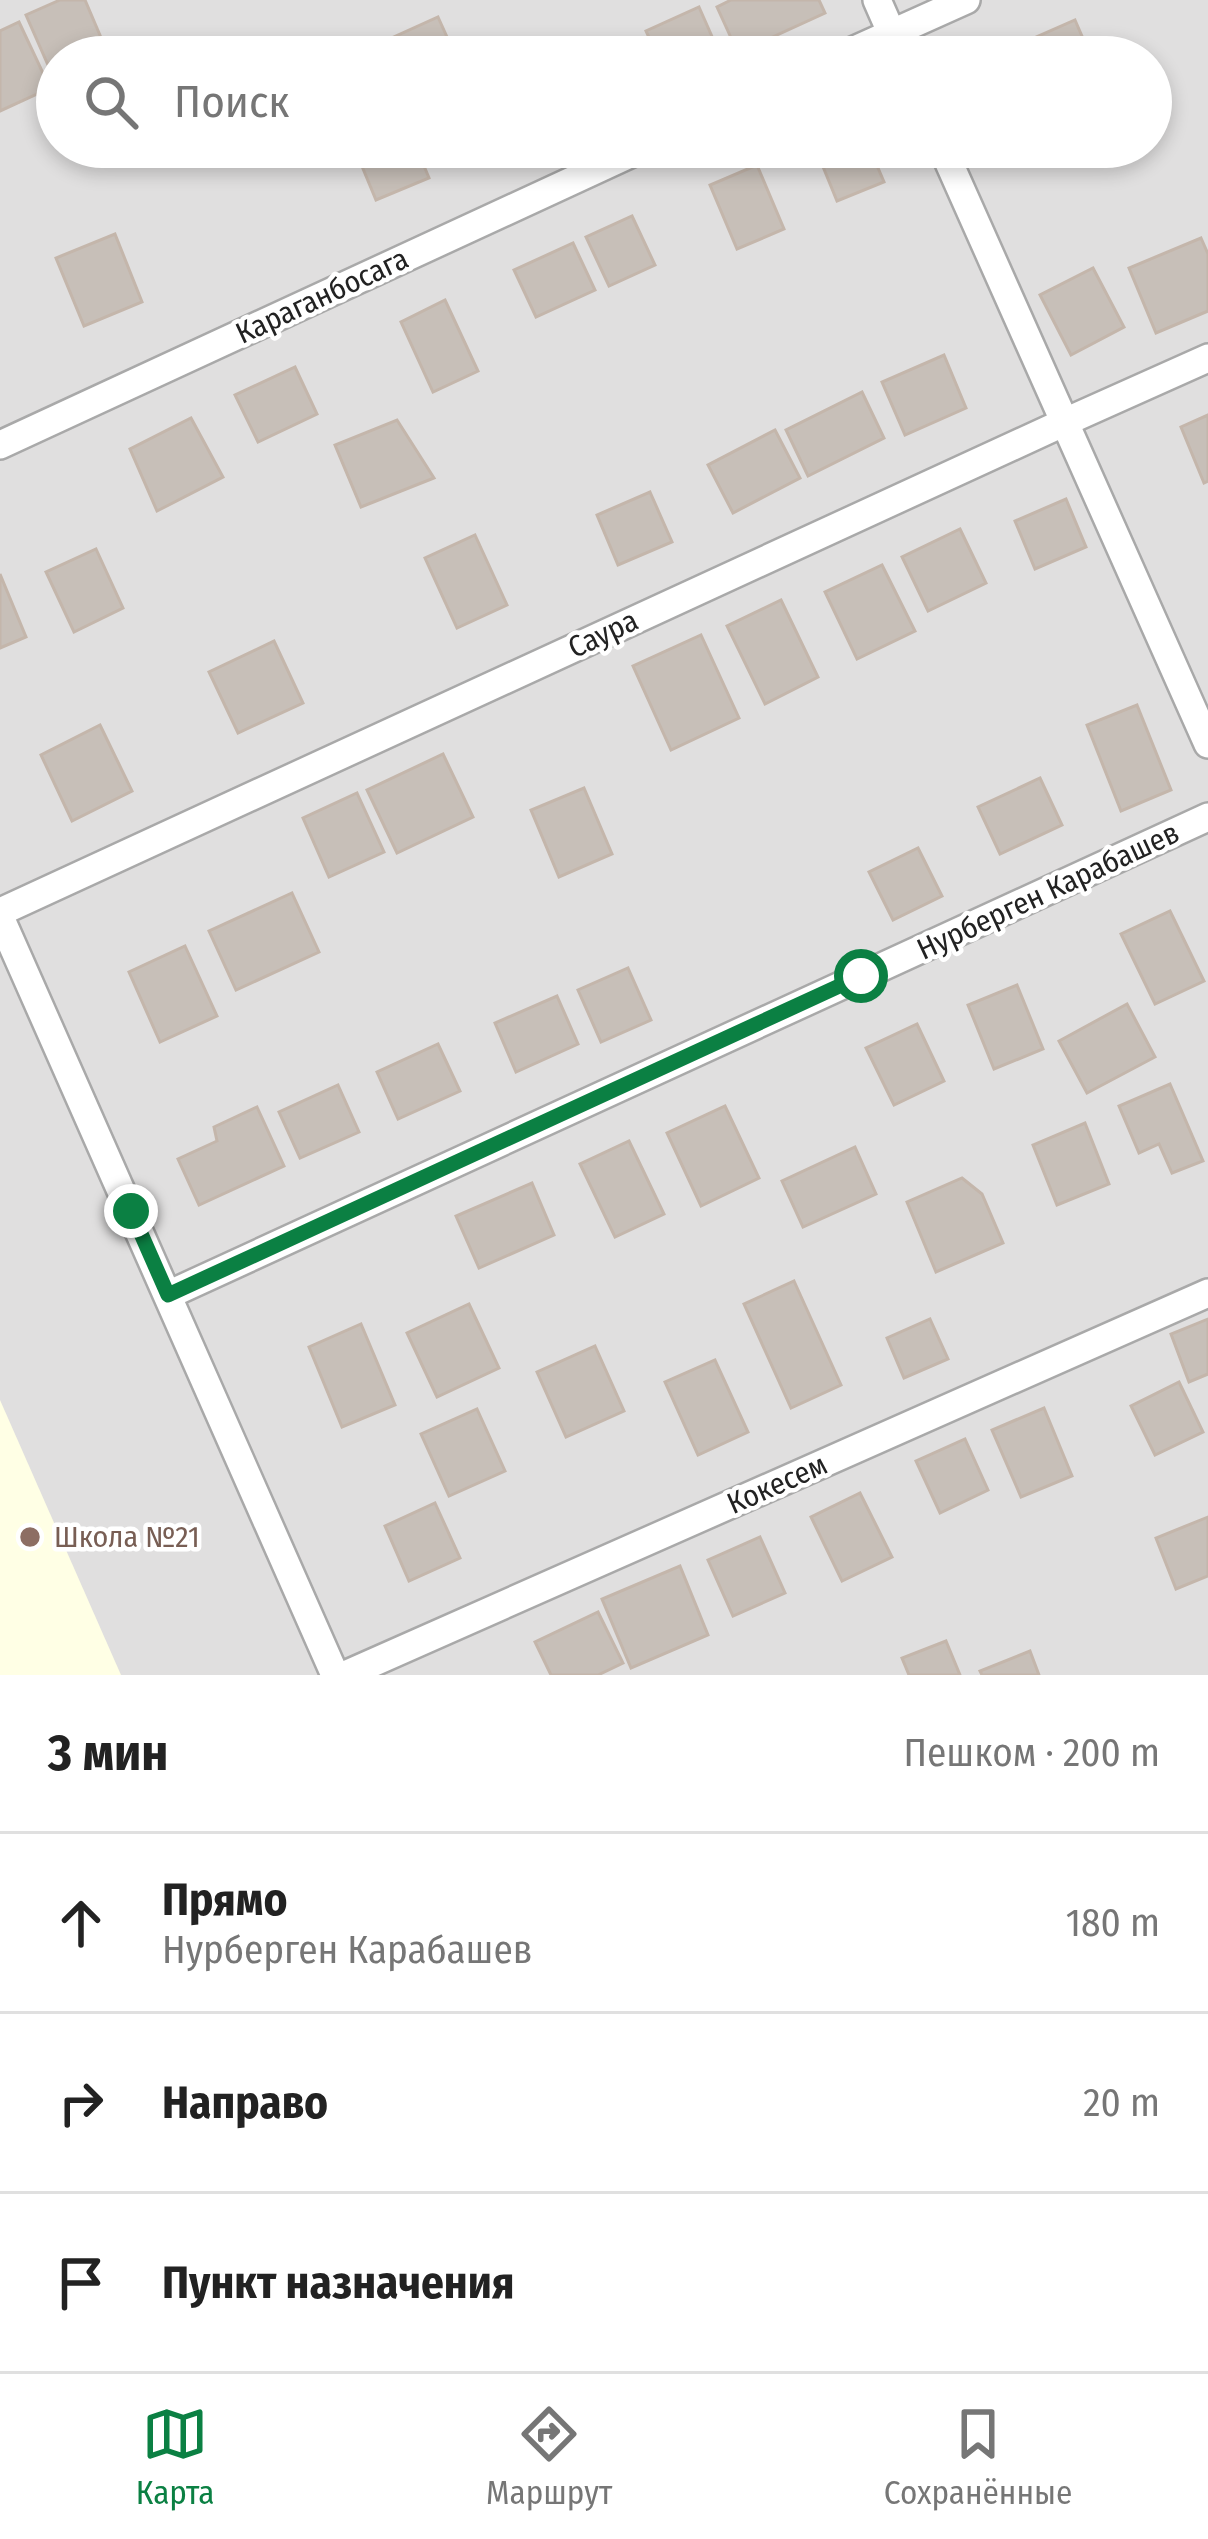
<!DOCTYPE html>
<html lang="ru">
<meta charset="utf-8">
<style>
:root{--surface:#fff;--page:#f2f2f2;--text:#222;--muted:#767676;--line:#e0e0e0;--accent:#0b8043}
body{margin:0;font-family:"Fira Sans Condensed",sans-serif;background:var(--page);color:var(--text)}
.stop{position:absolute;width:36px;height:36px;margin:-27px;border:9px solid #0b8043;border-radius:50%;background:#fff}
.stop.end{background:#0b8043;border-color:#fff;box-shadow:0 3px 12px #0008}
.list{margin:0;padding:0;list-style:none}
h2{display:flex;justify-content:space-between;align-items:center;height:156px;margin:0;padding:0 48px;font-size:51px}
h2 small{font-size:39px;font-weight:400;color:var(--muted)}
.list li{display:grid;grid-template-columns:78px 1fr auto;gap:36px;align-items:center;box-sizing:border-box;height:180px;padding:0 48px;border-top:3px solid var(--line)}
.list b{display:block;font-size:45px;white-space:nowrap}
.list p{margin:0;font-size:39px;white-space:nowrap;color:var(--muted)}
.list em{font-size:39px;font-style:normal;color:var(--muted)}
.icon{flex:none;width:66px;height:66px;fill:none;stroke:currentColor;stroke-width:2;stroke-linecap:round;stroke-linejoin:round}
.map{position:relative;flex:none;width:1208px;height:1675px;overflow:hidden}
.search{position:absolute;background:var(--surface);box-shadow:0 6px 18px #0003;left:36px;right:36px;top:36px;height:132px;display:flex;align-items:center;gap:30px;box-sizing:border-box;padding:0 42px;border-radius:66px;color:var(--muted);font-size:45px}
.sheet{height:696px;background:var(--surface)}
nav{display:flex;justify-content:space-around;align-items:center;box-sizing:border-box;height:168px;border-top:3px solid var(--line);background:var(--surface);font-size:33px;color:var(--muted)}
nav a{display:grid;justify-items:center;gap:6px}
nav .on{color:var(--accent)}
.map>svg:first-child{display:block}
</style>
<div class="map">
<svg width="1208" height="1675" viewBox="0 0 1208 1675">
<rect width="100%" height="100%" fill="#f2efe9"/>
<path fill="#e0dfdf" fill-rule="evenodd" d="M0 0H1208V1675H0ZM57 57H1151V147H57Z"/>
<path fill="#ffffe5" d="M0 1400 121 1675H0Z"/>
<g fill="#c7bfb8" stroke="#c4b6ab" stroke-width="3">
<path d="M60 0H85L102 40 66 57H57V61L48 65 26 15Z"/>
<path d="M731 0H819L825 13 738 53 717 7Z"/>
<path d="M699 7 721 57H658L646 31Z"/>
<path d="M438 17 456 57H393L385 41Z"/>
<path d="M1075 20 1091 57H1021L1016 46Z"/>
<path d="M19 22 50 88 0 111V31Z"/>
<path d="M592 39 600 57H552Z"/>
<path d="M354 147H416L429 178 376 200Z"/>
<path d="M815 147H869L884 182 837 201Z"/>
<path d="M757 165 784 229 737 249 710 185Z"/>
<path d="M632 216 655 265 609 286 586 237Z"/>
<path d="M115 234 142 302 84 326 56 258Z"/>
<path d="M1201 238 1208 254V311L1156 333 1129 268Z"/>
<path d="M573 243 595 290 536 317 514 270Z"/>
<path d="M1093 268 1124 327 1071 355 1040 295Z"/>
<path d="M445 300 478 371 433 392 401 322Z"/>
<path d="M944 355 966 408 905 435 882 382Z"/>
<path d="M295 367 317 414 258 442 235 395Z"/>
<path d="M862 392 884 438 808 476 786 430Z"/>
<path d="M1208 415V481L1204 483 1181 427Z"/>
<path d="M191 418 223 477 157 511 130 449Z"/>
<path d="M397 420 434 478 361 507 335 445Z"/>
<path d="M775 430 800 478 733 513 708 465Z"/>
<path d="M650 492 672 542 618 565 597 515Z"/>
<path d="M1066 499 1086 547 1035 569 1015 521Z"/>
<path d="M960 529 986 583 928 611 902 557Z"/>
<path d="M475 535 507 605 457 628 425 558Z"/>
<path d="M96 549 123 608 74 632 46 572Z"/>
<path d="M882 565 915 631 857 659 825 592Z"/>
<path d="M0 574 26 637 0 648Z"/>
<path d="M781 600 818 677 765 704 727 626Z"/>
<path d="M701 635 739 718 671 750 633 666Z"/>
<path d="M274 641 303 703 238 733 209 672Z"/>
<path d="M1137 705 1171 790 1121 811 1087 725Z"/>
<path d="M100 725 132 791 72 821 41 755Z"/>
<path d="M443 754 473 817 397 853 367 790Z"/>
<path d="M1040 778 1062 825 1000 854 978 807Z"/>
<path d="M584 788 612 854 559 877 531 810Z"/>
<path d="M357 793 384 852 329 877 303 818Z"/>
<path d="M918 848 942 896 893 920 869 872Z"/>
<path d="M292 893 319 952 236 990 209 931Z"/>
<path d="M1170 911 1204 981 1155 1004 1121 934Z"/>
<path d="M185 946 217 1016 160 1042 129 972Z"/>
<path d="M628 968 651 1020 601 1042 578 990Z"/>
<path d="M1017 985 1043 1049 994 1069 968 1005Z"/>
<path d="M557 996 578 1044 516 1072 495 1023Z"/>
<path d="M1127 1004 1155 1057 1087 1093 1059 1041Z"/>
<path d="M917 1024 944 1081 894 1105 866 1048Z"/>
<path d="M438 1044 460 1091 398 1119 377 1072Z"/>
<path d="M1170 1084 1203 1161 1172 1173 1159 1144 1139 1153 1119 1106Z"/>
<path d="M338 1085 359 1132 300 1158 279 1112Z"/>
<path d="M725 1106 759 1178 701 1206 667 1133Z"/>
<path d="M257 1107 284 1166 199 1205 178 1159 217 1141 214 1127Z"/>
<path d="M1085 1123 1109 1184 1057 1205 1033 1145Z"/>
<path d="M629 1141 664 1214 615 1237 580 1164Z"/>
<path d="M855 1147 876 1194 803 1227 782 1181Z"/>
<path d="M962 1178 982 1194 1003 1243 936 1272 907 1202Z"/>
<path d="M532 1183 554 1235 479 1268 456 1216Z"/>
<path d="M794 1281 841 1385 791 1408 744 1304Z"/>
<path d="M469 1304 499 1368 437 1397 407 1333Z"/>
<path d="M930 1319 948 1359 904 1378 887 1338Z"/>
<path d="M1208 1319V1374L1189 1382 1171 1334Z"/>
<path d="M361 1324 395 1405 342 1427 309 1347Z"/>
<path d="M595 1346 624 1411 566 1437 537 1372Z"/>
<path d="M715 1360 748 1432 698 1455 665 1382Z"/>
<path d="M1179 1382 1203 1432 1155 1455 1131 1406Z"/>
<path d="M1044 1408 1072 1476 1021 1497 992 1430Z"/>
<path d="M477 1409 505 1471 449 1496 421 1434Z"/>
<path d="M965 1439 988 1490 940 1513 916 1461Z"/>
<path d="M860 1493 892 1557 842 1581 811 1517Z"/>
<path d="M435 1503 460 1558 409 1581 385 1526Z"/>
<path d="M1208 1517V1576L1176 1589 1156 1538Z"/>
<path d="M760 1537 785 1593 733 1616 708 1560Z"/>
<path d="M680 1566 708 1635 631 1668 602 1599Z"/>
<path d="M598 1612 623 1663 598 1675H551L535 1642Z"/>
<path d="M946 1641 960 1675H909L902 1658Z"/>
<path d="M1030 1651 1039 1675H982L980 1671Z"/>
</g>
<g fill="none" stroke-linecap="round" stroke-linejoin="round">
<defs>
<g id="minor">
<path d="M877 0 902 57"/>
<path d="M839 57 966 0"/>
<path d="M942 147 1208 744"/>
<path d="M0 445 645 147"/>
<path d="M0 912 1065 422 1208 358"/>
<path d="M0 917 335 1675"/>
<path d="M168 1295 1208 817"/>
<path d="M345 1675 1208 1293"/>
</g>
</defs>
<use href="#minor" stroke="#a9a9a9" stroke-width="32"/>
<use href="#minor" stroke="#fff" stroke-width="27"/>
</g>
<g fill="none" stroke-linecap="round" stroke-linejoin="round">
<path stroke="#0b8043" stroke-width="15" d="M131 1211 168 1295 861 976"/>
</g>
<circle fill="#8d6e63" stroke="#fff" stroke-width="4.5" cx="30" cy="1537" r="12"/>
<g text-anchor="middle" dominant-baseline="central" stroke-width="9" stroke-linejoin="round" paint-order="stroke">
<g font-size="30" fill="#222" stroke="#fff">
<text transform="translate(322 296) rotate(-25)">Караганбосага</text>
<text transform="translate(603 634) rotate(-25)">Саура</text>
<text transform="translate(1048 891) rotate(-25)">Нурберген Карабашев</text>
<text transform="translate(777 1484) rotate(-24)">Кокесем</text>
</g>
<g font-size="30" fill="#785e54" stroke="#fff" text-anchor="start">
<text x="54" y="1537">Школа №21</text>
</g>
</g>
</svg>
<div class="stop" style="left:861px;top:976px"></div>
<div class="stop end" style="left:131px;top:1211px"></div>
<div class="search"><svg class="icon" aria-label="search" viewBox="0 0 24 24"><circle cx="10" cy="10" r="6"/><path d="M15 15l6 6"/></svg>Поиск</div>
</div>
<section class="sheet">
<h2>3 мин<small>Пешком · 200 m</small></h2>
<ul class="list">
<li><svg class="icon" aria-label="ahead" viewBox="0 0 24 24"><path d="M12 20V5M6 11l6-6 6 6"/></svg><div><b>Прямо</b><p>Нурберген Карабашев</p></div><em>180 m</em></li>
<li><svg class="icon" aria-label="right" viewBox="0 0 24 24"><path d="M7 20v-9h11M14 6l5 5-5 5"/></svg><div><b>Направо</b></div><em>20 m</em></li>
<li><svg class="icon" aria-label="arrive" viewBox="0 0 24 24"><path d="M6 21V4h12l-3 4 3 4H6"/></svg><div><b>Пункт назначения</b></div></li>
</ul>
</section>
<nav>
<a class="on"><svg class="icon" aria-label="map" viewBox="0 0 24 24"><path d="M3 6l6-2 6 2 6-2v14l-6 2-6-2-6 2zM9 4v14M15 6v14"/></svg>Карта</a>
<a><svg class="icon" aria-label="directions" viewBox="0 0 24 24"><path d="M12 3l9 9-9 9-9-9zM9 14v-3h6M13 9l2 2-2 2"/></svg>Маршрут</a>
<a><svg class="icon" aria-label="saved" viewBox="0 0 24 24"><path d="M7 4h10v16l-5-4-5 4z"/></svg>Сохранённые</a>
</nav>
